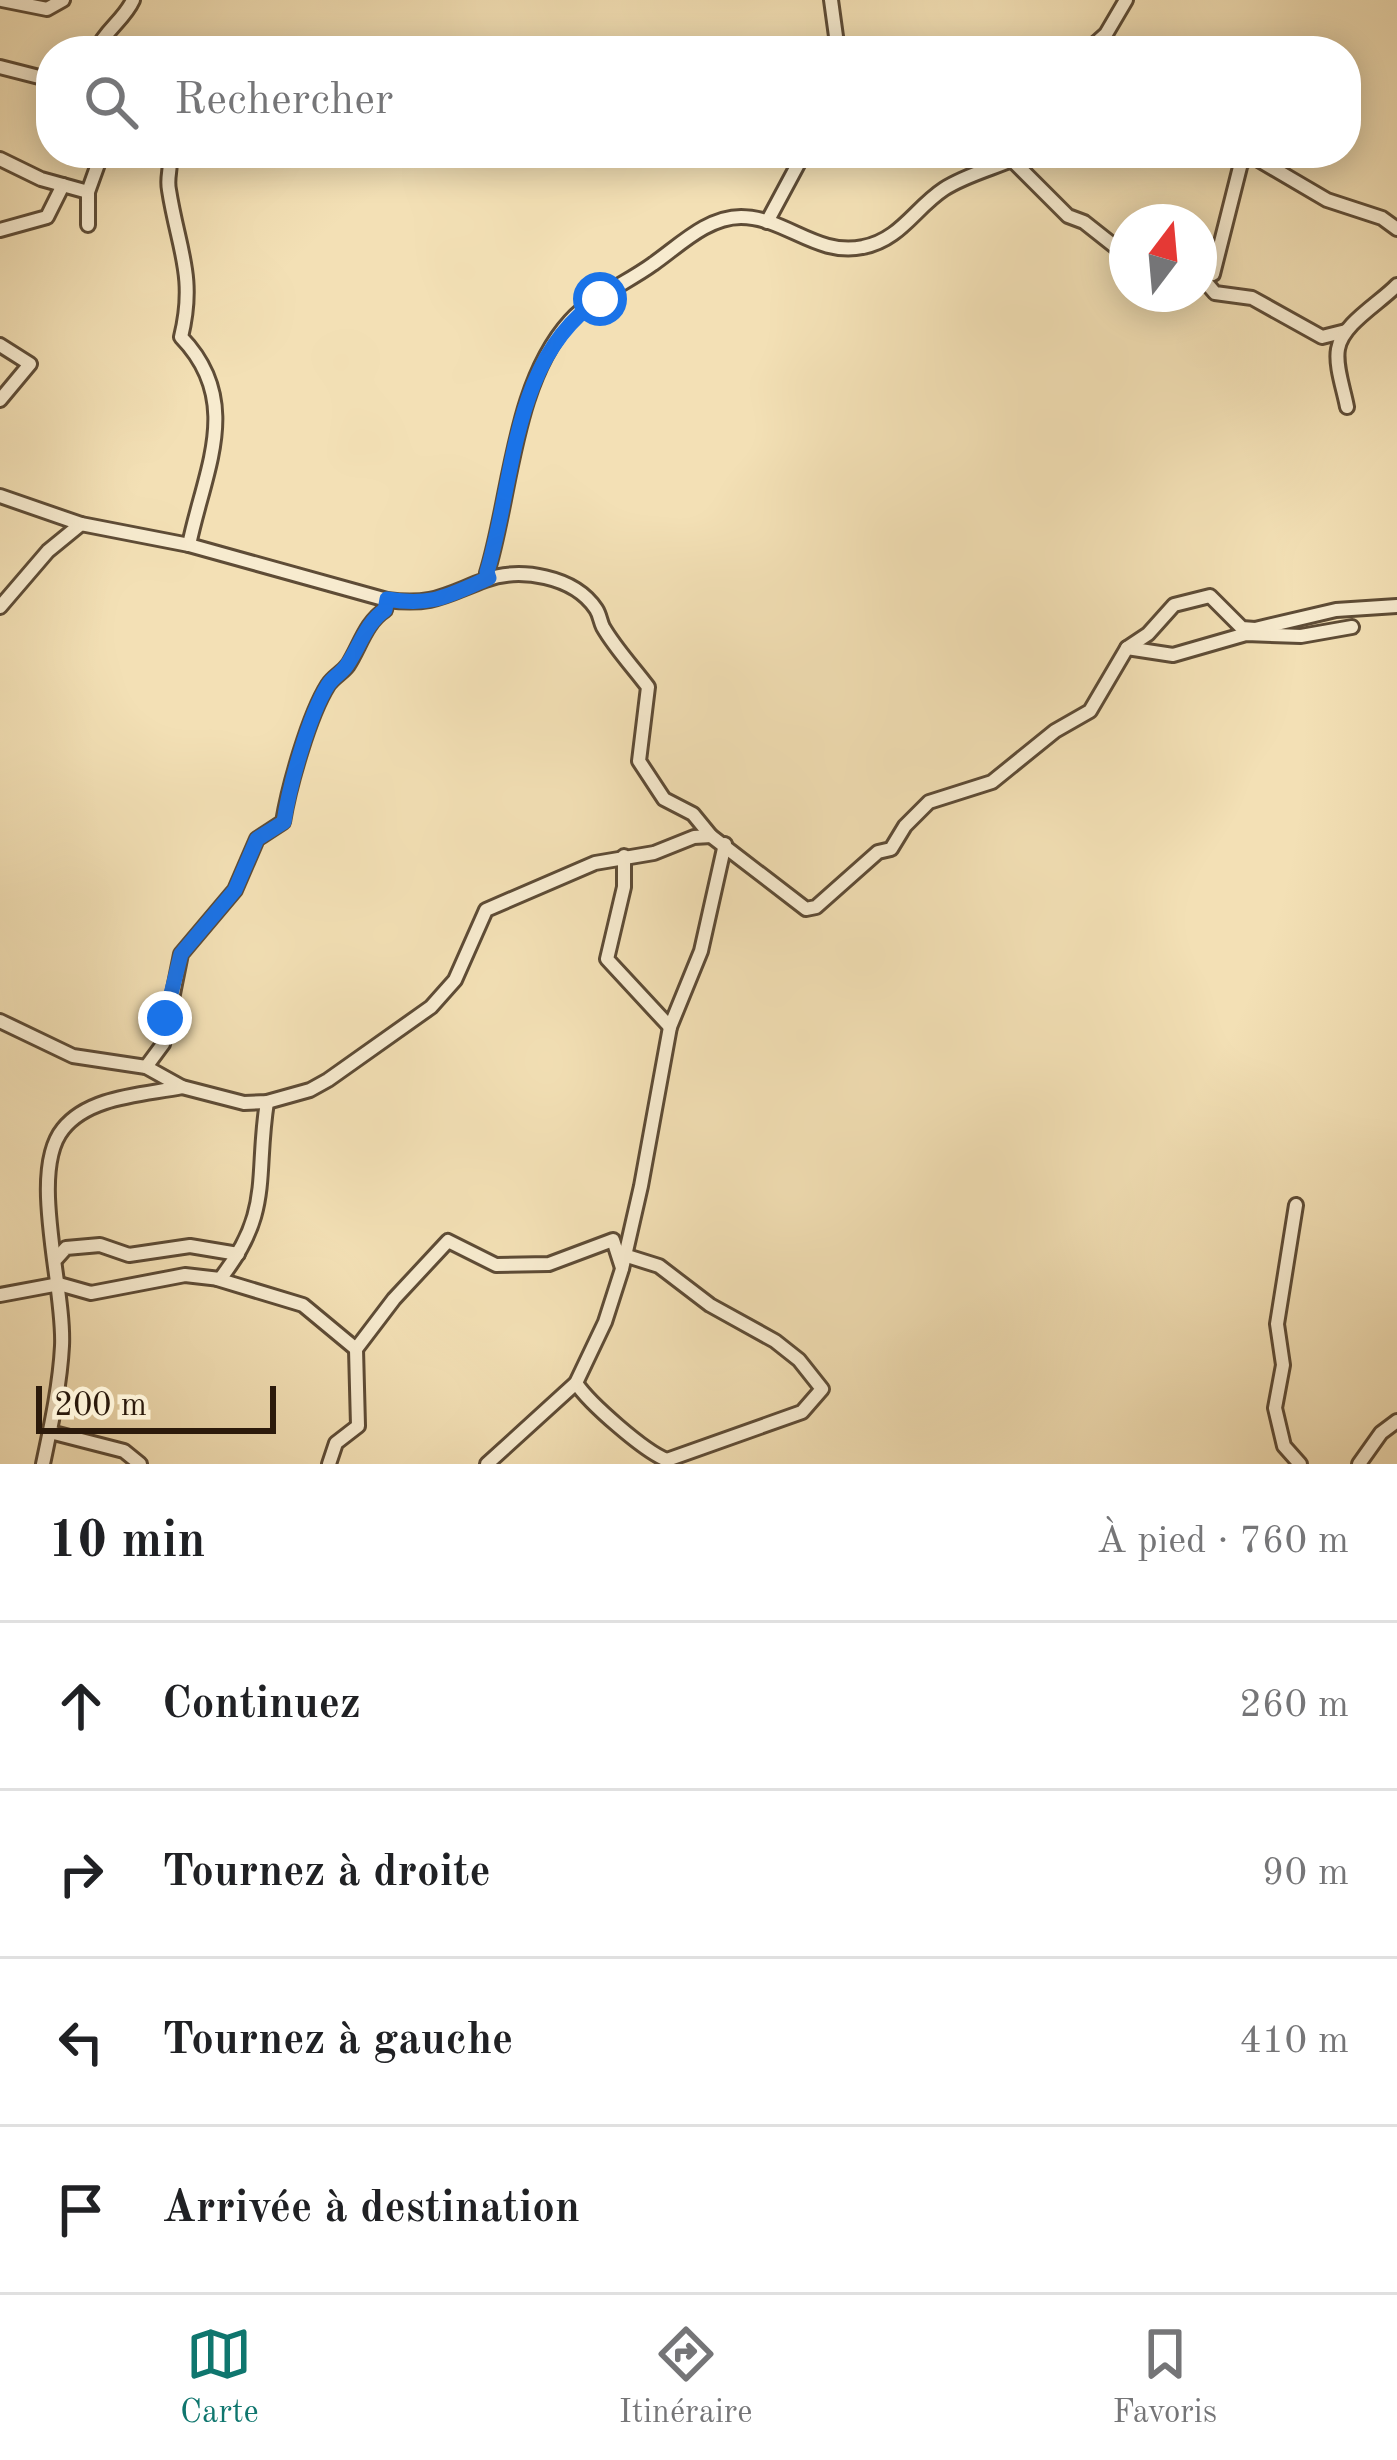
<!DOCTYPE html>
<html lang="fr">
<meta charset="utf-8">
<style>
:root{--surface:#fff;--page:#f2f2f2;--text:#202124;--muted:#757577;--line:#e0e0e0;--accent:#0f766e}
body{margin:0;font-family:"Old Standard TT",serif;background:var(--page);color:var(--text)}
.compass{position:absolute;left:1109px;top:204px;width:108px;height:108px;border-radius:50%;background:var(--surface);box-shadow:0 6px 30px #0003;rotate:16deg}
.scale{position:absolute;left:36px;bottom:30px;width:240px;box-sizing:border-box;padding-left:12px;border:6px solid #2c1a0b;border-top:0;font-size:33px;line-height:42px;white-space:nowrap;color:#2c1a0b;-webkit-text-stroke:9px #f7ebcf;paint-order:stroke}
.stop{position:absolute;width:36px;height:36px;margin:-27px;border:9px solid #1a73e8;border-radius:50%;background:#fff}
.stop.end{background:#1a73e8;border-color:#fff;box-shadow:0 3px 12px #0008}
.list{margin:0;padding:0;list-style:none}
h2{display:flex;justify-content:space-between;align-items:center;height:156px;margin:0;padding:0 48px;font-size:51px}
h2 small{font-size:39px;font-weight:400;color:var(--muted)}
.list li{display:grid;grid-template-columns:78px 1fr auto;gap:36px;align-items:center;box-sizing:border-box;height:168px;padding:0 48px;border-top:3px solid var(--line)}
.list b{display:block;font-size:45px;white-space:nowrap}
.list em{font-size:39px;font-style:normal;color:var(--muted)}
.icon{flex:none;width:66px;height:66px;fill:none;stroke:currentColor;stroke-width:2;stroke-linecap:round;stroke-linejoin:round}
.map{position:relative;flex:none;width:1397px;height:1464px;overflow:hidden}
.search{position:absolute;background:var(--surface);box-shadow:0 6px 30px #0003;left:36px;right:36px;top:36px;height:132px;display:flex;align-items:center;gap:30px;box-sizing:border-box;padding:0 42px;border-radius:48px;color:var(--muted);font-size:45px}
.sheet{height:828px;background:var(--surface)}
nav{display:flex;justify-content:space-around;align-items:center;box-sizing:border-box;height:168px;border-top:3px solid var(--line);background:var(--surface);font-size:33px;color:var(--muted)}
nav a{display:grid;justify-items:center;gap:6px}
nav .on{color:var(--accent)}
.map>svg:first-child{display:block}
</style>
<div class="map">
<svg width="1397" height="1464" viewBox="0 0 1397 1464">
<rect width="100%" height="100%" fill="#f3e0b5"/>
<filter id="stains"><feTurbulence type="fractalNoise" baseFrequency=".00167" numOctaves="4"/><feColorMatrix values="0 0 0 0 .2 0 0 0 0 .09 0 0 0 0 .02 0 0 0 .5 -.17"/></filter>
<radialGradient id="worn" r=".72"><stop offset=".6" stop-color="#630" stop-opacity="0"/><stop offset="1" stop-color="#630" stop-opacity=".3"/></radialGradient>
<g fill="none" stroke-linecap="round" stroke-linejoin="round">
<defs>
<g id="minor">
<path d="M2 0 47 9 63 0"/>
<path d="M831 0 838 51"/>
<path d="M96 51C105 30 124 20 133 0"/>
<path d="M1087 51 1106 34 1126 0"/>
<path d="M0 67 51 80"/>
<path d="M168 153C173 167 166 175 169 190 178 248 196 276 181 337 244 402 204 471 189 545"/>
<path d="M0 159 41 179 88 192"/>
<path d="M1012 160 1068 216 1084 222 1127 256"/>
<path d="M767 222 804 153"/>
<path d="M88 225V192L102 153"/>
<path d="M0 230 47 217 63 185"/>
<path d="M1199 278 1213 274 1241 163 1252 156 1327 200 1382 218 1397 229"/>
<path d="M1203 279 1215 293 1252 298 1322 337 1346 331"/>
<path d="M0 345 30 364 0 400"/>
<path d="M1347 407C1344 390 1335 366 1338 349 1342 324 1380 303 1397 285"/>
<path d="M0 496 81 524"/>
<path d="M489 578 487 573C511 495 513 384 570 321 592 297 627 283 653 264 679 246 707 217 741 217 785 217 817 257 863 247 900 240 915 208 944 189 964 176 990 169 1012 160L1019 153"/>
<path d="M0 607 48 551 81 524 189 545 387 600C433 606 445 595 485 580 520 567 574 576 596 609 600 615 600 621 603 627 615 648 633 667 648 687L639 761 664 799 693 814 711 836 806 909 816 907 878 852 891 849 905 826 929 802 992 782 1055 731 1090 711 1127 648 1148 634 1174 605 1210 596 1242 628 1255 629 1336 610 1397 606"/>
<path d="M1127 648 1173 655 1246 634 1301 636 1352 627"/>
<path d="M624 856V887L607 959 670 1027"/>
<path d="M0 1021 73 1056 146 1067 182 1087 244 1103 267 1102 310 1090 328 1080 431 1007 455 980 486 910 595 863 654 853 694 837 711 836"/>
<path d="M146 1067 163 1044 181 954 235 890 257 839 283 822C289 786 309 715 328 685 333 677 342 673 348 665 360 646 366 622 385 610L387 600"/>
<path d="M1296 1205 1277 1324 1283 1365 1275 1408 1284 1446 1300 1464"/>
<path d="M57 1258 66 1248 100 1245 129 1255 190 1246 238 1254"/>
<path d="M217 1279 303 1305 356 1349"/>
<path d="M0 1295 59 1284 91 1293 185 1275 220 1279C273 1212 255 1177 267 1102"/>
<path d="M576 1383C589 1403 645 1452 667 1460L802 1412 822 1389 799 1360 775 1341 710 1305 659 1266 624 1255"/>
<path d="M50 1432 124 1451 140 1464"/>
<path d="M43 1464C51 1426 60 1385 62 1346 65 1287 28 1172 63 1129 89 1096 143 1095 182 1087"/>
<path d="M329 1464 336 1443 358 1426 356 1349 394 1299 448 1241 496 1265 549 1264 613 1240 622 1268"/>
<path d="M487 1464 576 1383 605 1322 622 1269 641 1186 670 1027 701 951 725 844"/>
<path d="M1359 1464 1381 1433 1397 1421"/>
</g>
</defs>
<use href="#minor" stroke="#5e4c36" stroke-width="18"/>
<use href="#minor" stroke="#f7ebcf" stroke-width="12"/>
</g>
<g fill="none" stroke-linecap="round" stroke-linejoin="round">
<path stroke="#1a73e8" stroke-width="15" d="M165 1018 181 954 235 890 257 839 284 822C289 787 309 715 328 685 333 677 342 673 347 665 360 646 366 623 385 610L387 599C433 607 449 595 489 578L487 572C515 481 511 357 600 299"/>
</g>
<rect width="100%" height="100%" filter="url(#stains)"/>
<rect width="100%" height="100%" fill="url(#worn)"/>
</svg>
<svg class="compass" viewBox="-18 -18 36 36"><path d="M0-13l5 13h-10z" fill="#e53935"/><path d="M0 13l5-13h-10z" fill="#757577"/></svg>
<div class="scale">200 m</div>
<div class="stop" style="left:600px;top:299px"></div>
<div class="stop end" style="left:165px;top:1018px"></div>
<div class="search"><svg class="icon" aria-label="search" viewBox="0 0 24 24"><circle cx="10" cy="10" r="6"/><path d="M15 15l6 6"/></svg>Rechercher</div>
</div>
<section class="sheet">
<h2>10 min<small>À pied · 760 m</small></h2>
<ul class="list">
<li><svg class="icon" aria-label="ahead" viewBox="0 0 24 24"><path d="M12 20V5M6 11l6-6 6 6"/></svg><div><b>Continuez</b></div><em>260 m</em></li>
<li><svg class="icon" aria-label="right" viewBox="0 0 24 24"><path d="M7 20v-9h11M14 6l5 5-5 5"/></svg><div><b>Tournez à droite</b></div><em>90 m</em></li>
<li><svg class="icon" aria-label="left" viewBox="0 0 24 24"><path d="M17 20v-9H6M10 6l-5 5 5 5"/></svg><div><b>Tournez à gauche</b></div><em>410 m</em></li>
<li><svg class="icon" aria-label="arrive" viewBox="0 0 24 24"><path d="M6 21V4h12l-3 4 3 4H6"/></svg><div><b>Arrivée à destination</b></div></li>
</ul>
</section>
<nav>
<a class="on"><svg class="icon" aria-label="map" viewBox="0 0 24 24"><path d="M3 6l6-2 6 2 6-2v14l-6 2-6-2-6 2zM9 4v14M15 6v14"/></svg>Carte</a>
<a><svg class="icon" aria-label="directions" viewBox="0 0 24 24"><path d="M12 3l9 9-9 9-9-9zM9 14v-3h6M13 9l2 2-2 2"/></svg>Itinéraire</a>
<a><svg class="icon" aria-label="saved" viewBox="0 0 24 24"><path d="M7 4h10v16l-5-4-5 4z"/></svg>Favoris</a>
</nav>
